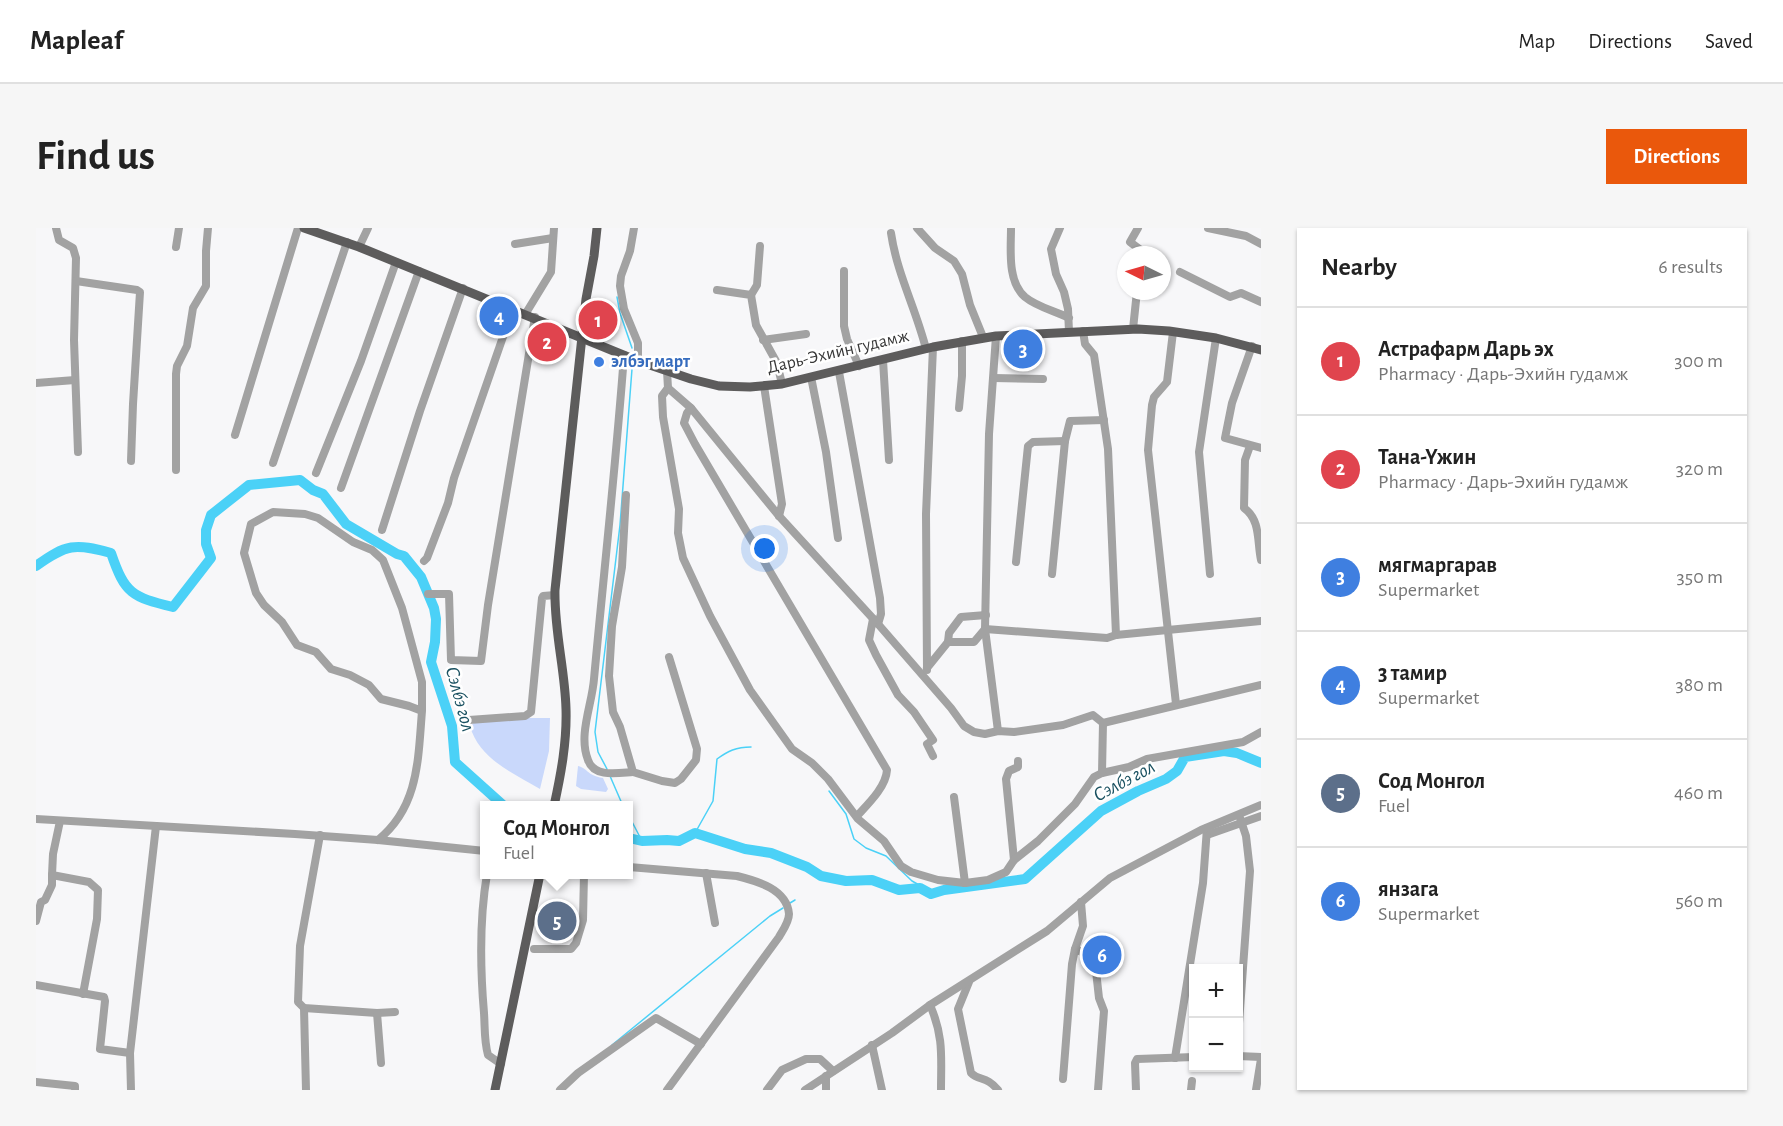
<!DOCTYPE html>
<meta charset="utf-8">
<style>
:root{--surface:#fff;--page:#f6f6f6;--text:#222;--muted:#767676;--line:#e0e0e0;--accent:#ea580c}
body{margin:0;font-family:"Alegreya Sans",sans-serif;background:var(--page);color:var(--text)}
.controls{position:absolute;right:18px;bottom:18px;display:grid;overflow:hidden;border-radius:0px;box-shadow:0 2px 4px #0004}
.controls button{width:54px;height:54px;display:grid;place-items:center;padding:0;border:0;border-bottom:2px solid var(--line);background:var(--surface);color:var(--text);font:30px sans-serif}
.compass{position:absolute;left:1081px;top:18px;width:54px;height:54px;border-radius:50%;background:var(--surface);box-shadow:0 2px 4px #0004;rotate:275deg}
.you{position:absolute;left:729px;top:321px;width:21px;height:21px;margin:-15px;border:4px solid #fff;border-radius:50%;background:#1a73e8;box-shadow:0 0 0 9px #1a73e833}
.badge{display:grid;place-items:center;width:39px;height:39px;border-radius:50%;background:var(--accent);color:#fff;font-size:20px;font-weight:700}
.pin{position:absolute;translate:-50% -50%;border:3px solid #fff;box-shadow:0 2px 6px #0006}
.popup{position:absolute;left:444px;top:573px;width:153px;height:78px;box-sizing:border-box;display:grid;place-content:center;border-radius:0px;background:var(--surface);filter:drop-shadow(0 2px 4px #0005);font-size:20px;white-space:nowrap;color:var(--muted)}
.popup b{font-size:22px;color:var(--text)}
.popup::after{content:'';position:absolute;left:50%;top:100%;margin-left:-12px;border:12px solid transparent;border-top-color:var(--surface)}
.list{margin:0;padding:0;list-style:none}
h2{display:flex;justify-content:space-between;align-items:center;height:78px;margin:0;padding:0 24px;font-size:26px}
h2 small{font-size:20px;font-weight:400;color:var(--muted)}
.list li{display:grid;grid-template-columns:39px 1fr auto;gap:18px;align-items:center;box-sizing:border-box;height:108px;padding:0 24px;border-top:2px solid var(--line)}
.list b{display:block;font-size:22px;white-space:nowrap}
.list p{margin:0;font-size:20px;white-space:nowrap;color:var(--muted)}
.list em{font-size:20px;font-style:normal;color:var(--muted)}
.map{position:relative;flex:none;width:1225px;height:862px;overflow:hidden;border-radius:0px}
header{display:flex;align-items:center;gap:36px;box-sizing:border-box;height:84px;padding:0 30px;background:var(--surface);border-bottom:2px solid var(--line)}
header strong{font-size:28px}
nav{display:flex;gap:33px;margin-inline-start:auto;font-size:21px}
.intro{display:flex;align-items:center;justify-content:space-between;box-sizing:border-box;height:144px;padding:0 36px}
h1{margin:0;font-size:42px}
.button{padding:15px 27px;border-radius:0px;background:var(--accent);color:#fff;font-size:21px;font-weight:700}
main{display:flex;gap:36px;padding:0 36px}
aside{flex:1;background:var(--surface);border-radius:0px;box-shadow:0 2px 4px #0004}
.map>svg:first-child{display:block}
</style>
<header>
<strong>Mapleaf</strong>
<nav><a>Map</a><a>Directions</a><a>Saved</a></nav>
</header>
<div class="intro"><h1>Find us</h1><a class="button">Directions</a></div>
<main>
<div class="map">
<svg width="1225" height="862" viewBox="0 0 1225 862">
<rect width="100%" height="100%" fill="#f7f7f9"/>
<g fill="#c9d8fb">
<path d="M462 490H514L513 523 504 561C477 545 443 531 434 498 441 491 452 492 462 490Z"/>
<path d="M542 538C553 541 550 547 567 550L572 561 570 564 545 561 540 558Z"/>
</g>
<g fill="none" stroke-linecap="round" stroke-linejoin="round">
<g stroke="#4bd1f7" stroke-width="1.5">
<path d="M581 69 584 85 596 120"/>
<path d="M571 541 562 524 559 504 584 297 596 141"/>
<path d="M574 548 587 578"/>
<path d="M793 563 810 586 818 611 830 620 850 628 876 653 892 662H908"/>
<path d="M593 588 606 613"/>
<path d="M659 605 677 573 681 531C692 523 700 519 715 519"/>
<path d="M754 675 759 672"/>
<path d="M576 817 734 688 747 680"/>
</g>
<g stroke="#4bd1f7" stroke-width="10">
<path d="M0 338C30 316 39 315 75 325 89 366 96 369 137 379L175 330 170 316V302L175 287 213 257 264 252 277 262 287 266 310 296 361 326 368 328 385 349 398 380 400 391 399 414 395 434 416 498 419 534 468 578"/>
<path d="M593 610 606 613 631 612 643 613 659 605 709 621 735 625 771 639 785 648 810 653 836 652 863 662 884 660 895 666 908 662 989 651 1065 583 1102 563 1130 551 1141 543 1149 529 1188 523 1201 525 1225 535"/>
</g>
<g stroke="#a2a2a2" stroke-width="8">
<path d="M20 0 23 12 37 20 40 30 38 112 42 224"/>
<path d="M598 0 594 23 585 48 584 58 588 81 602 115V133"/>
<path d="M881 0 899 20 918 33 926 46 934 77 947 109"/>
<path d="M975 0C975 22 971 53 989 69 1001 79 1019 83 1033 90"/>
<path d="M1024 0 1015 21 1020 46 1028 64 1032 81 1033 104"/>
<path d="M1102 0 1094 14 1106 23 1108 27"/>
<path d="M1172 0 1210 8 1225 16"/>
<path d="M855 5C861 46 880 81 890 121"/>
<path d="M479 16 517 10"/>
<path d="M140 19 143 0"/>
<path d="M323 19 332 0"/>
<path d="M808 43V98L811 111 823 138"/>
<path d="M1144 44 1194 69 1205 65 1225 74"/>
<path d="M40 53 101 62 104 64 97 176 95 233"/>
<path d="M681 62 715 67 720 97 741 135 746 156"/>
<path d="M715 67 721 57 724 18"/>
<path d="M490 85 515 44 518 0"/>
<path d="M1097 101 1101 63"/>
<path d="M1047 103 1049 116 1058 127 1072 221 1080 407"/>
<path d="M1137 104 1131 154 1118 169 1116 177 1112 222 1140 476"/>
<path d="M960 108 953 206 949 401 962 503"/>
<path d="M727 112 770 106"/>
<path d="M1216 118 1196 175 1189 210 1225 220"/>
<path d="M588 127C580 235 568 343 558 451 556 477 542 507 552 532 558 550 582 545 597 544"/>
<path d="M847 132 853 232"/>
<path d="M631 143 632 160 626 168 627 189 643 281 642 305 647 330 674 388 714 462 756 521 776 535 792 551 822 591 848 613 865 638 875 644 902 652 929 655 918 569"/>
<path d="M803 144 844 370 845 386 842 396"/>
<path d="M775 149 790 224 802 310"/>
<path d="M958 150 1007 151"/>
<path d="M0 155 39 152"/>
<path d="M728 158 746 276 743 288"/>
<path d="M632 160 655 180 743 288 842 396 915 480 928 498 938 504 949 506 962 503 978 504 1027 497 1057 487 1067 495 1225 457"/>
<path d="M655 180 651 185 648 195 659 216 851 542C850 559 832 576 821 588"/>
<path d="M923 180 926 148V113"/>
<path d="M199 207 262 0"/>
<path d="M1214 218 1209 232 1208 280C1225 292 1221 314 1225 332"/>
<path d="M237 235 311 14"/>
<path d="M140 242V146L141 138 151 118 157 80 170 58V23L172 0"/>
<path d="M280 245 325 133 360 34"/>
<path d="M305 260 383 43"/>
<path d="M590 267 586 339 576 398 573 448 577 484 584 499 597 544 626 553 639 555 645 551 660 532 661 521 633 429"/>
<path d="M346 302 384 183 427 60"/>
<path d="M388 333 391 330 412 275 418 250 477 80"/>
<path d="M980 334 992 218 997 214 1029 213"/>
<path d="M1016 346 1029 213 1034 193 1068 192"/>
<path d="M1174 346 1163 224 1180 110"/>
<path d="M392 366H413L415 432 445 433 452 377 499 89"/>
<path d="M837 391 833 412 840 427 862 467 878 484 897 512 891 516 897 528"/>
<path d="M912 414 913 405 925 389 950 387"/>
<path d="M891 440 912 414H938L949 401 1071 410 1080 407 1225 393"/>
<path d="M891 442 890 286 897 119"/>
<path d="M433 492 489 488 495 484 506 370 507 368 519 367"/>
<path d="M1067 495 1066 545 1093 539 1111 531 1207 514 1225 504"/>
<path d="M0 591 259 606 342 612 449 623"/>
<path d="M24 593 17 626 16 647 53 654 62 662 61 691 47 766"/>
<path d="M284 607 264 718 262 774 268 780 341 785 359 784"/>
<path d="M1171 607 1225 588"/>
<path d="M342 612C383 579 382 531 386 483L373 478 345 471 333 457 314 447 295 441 280 424 261 417 246 394 228 377 220 365 208 325 215 296 237 284 269 286 282 290 317 314 336 322 347 332 366 380 386 454V483"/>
<path d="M978 632 970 551 973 543 982 539V533"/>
<path d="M593 639 701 648C721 653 751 661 753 686 753 694 747 702 743 709L631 862"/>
<path d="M670 645 679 695"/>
<path d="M451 646C443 693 444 738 448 785 449 799 448 813 452 827L465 836"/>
<path d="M929 655 952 652 970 644 978 632 1002 613 1039 576 1058 549 1066 545"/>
<path d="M0 693 5 674 9 672 16 657V647"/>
<path d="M498 721H535L540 715 547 692 548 646"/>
<path d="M1039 721 1046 724 1060 743 1063 770 1068 783 1062 862"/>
<path d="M933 754 922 781 935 845C943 853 951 848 962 862"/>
<path d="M0 757 68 769 69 773 64 821 94 825"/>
<path d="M894 777C908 809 905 829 905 862"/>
<path d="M268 780 270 862"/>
<path d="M341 785 345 835"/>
<path d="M1202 809 1214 643 1210 608 1203 587"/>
<path d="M836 817 846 862"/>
<path d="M1202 828 1225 829"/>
<path d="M1139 830 1167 655 1171 600"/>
<path d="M1027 851 1036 736 1039 721 1047 698 1045 674"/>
<path d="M0 854 39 858V862"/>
<path d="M95 862 94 825 120 598"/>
<path d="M524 862 542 845 620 790 665 816"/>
<path d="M731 862 746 842 770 831H784L797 843"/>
<path d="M769 862 856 805 894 777 1011 703 1074 650 1165 602 1225 577"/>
<path d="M790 862V848"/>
<path d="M1100 862 1099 835 1101 831 1158 829"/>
<path d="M1155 862 1156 853"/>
<path d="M1220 862 1225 831"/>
</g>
<g stroke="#5d5c5c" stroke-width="9">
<path d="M268 0 323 19 602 133 655 151 683 158 714 159 746 156 897 119 960 108 1102 101 1133 103 1180 110 1225 122"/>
<path d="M518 578C525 546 531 514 530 481 529 441 518 403 519 362L550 71 558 28 561 0"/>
<path d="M459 862 504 646"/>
</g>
</g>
<circle fill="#3f7fe0" stroke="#fff" stroke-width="2" cx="563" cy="134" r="6"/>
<g text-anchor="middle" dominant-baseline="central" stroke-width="5" stroke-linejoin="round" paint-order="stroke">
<g font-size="18" fill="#383838" stroke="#fff">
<text transform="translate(802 124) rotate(-13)">Дарь-Эхийн гудамж</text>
</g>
<g font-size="18" font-weight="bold" fill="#366cbe" stroke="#fff" text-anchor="start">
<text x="575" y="134">элбэг март</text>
</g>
<g font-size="20" font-style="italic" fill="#1a5161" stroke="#fff">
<text transform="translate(424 471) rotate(75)">Сэлбэ гол</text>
<text transform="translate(1088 553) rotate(-28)">Сэлбэ гол</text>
</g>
</g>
</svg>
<div class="controls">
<button>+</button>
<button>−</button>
</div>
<svg class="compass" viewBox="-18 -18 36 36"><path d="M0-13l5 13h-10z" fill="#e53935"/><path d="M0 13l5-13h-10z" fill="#767676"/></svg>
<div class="you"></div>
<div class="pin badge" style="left:562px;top:92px;background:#e0444e">1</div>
<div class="pin badge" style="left:511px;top:114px;background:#e0444e">2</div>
<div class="pin badge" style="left:987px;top:121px;background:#3f7fe0">3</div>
<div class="pin badge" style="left:463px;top:88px;background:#3f7fe0">4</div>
<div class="pin badge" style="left:521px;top:693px;background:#5c6f8a">5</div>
<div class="popup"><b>Сод Монгол</b>Fuel</div>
<div class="pin badge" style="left:1066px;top:727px;background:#3f7fe0">6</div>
</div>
<aside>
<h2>Nearby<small>6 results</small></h2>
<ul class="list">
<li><span class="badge" style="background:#e0444e">1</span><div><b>Астрафарм Дарь эх</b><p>Pharmacy · Дарь-Эхийн гудамж</p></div><em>300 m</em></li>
<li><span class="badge" style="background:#e0444e">2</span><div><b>Тана-Үжин</b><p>Pharmacy · Дарь-Эхийн гудамж</p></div><em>320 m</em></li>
<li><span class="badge" style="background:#3f7fe0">3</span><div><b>мягмаргарав</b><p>Supermarket</p></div><em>350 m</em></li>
<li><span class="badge" style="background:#3f7fe0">4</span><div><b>3 тамир</b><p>Supermarket</p></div><em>380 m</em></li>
<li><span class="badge" style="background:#5c6f8a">5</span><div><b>Сод Монгол</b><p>Fuel</p></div><em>460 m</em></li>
<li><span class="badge" style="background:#3f7fe0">6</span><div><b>янзага</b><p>Supermarket</p></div><em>560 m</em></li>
</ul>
</aside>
</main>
